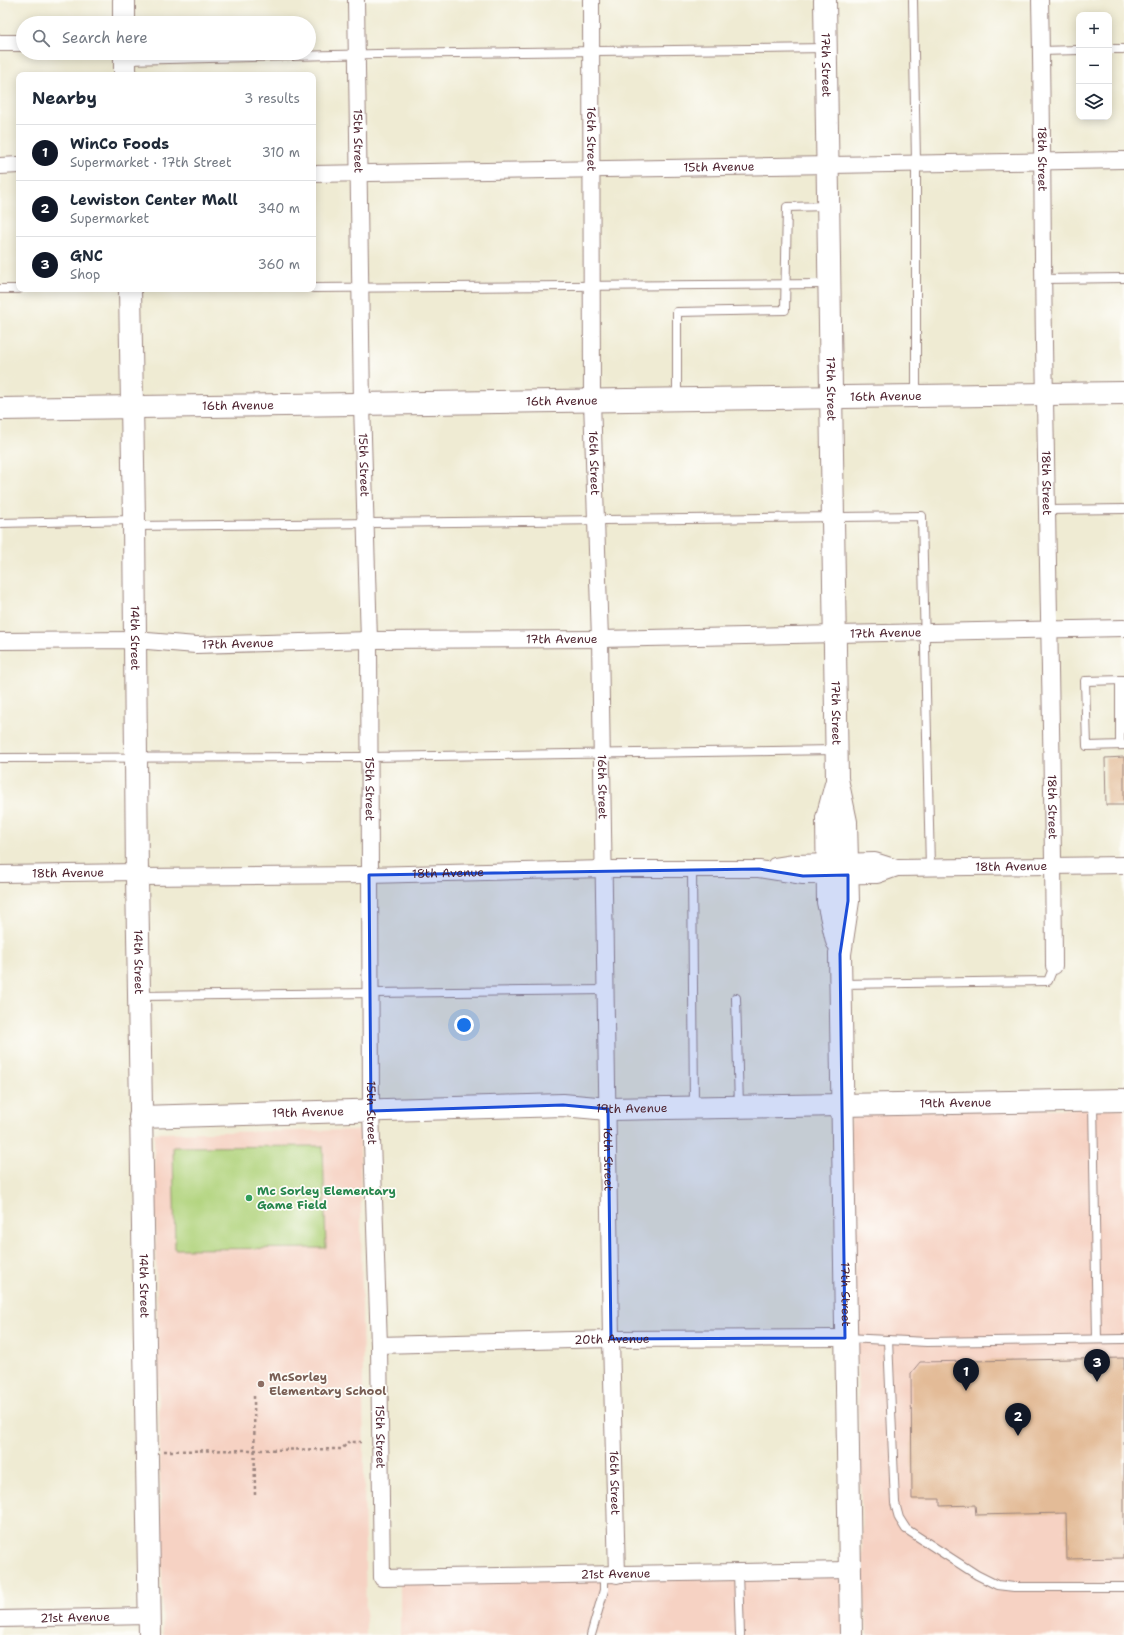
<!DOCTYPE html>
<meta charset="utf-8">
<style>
:root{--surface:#fff;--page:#f2f2f3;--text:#1f2937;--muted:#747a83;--line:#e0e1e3;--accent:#111827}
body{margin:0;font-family:"Shantell Sans",sans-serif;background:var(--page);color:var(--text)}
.controls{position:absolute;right:12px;top:12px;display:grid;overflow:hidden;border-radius:8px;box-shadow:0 2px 10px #0003}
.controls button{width:36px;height:36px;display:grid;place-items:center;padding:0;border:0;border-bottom:1px solid var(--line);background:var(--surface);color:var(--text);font:20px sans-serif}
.you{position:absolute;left:464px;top:1025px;width:14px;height:14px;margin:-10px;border:3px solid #fff;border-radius:50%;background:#1a73e8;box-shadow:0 0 0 6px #1a73e833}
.badge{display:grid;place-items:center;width:26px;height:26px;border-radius:50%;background:var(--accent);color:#fff;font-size:13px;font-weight:700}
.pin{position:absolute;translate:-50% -33px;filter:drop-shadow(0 1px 2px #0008)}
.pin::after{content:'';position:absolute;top:21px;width:14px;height:12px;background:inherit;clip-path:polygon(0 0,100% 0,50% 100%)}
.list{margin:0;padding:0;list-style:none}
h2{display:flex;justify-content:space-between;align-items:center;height:52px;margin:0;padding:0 16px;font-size:17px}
h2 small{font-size:13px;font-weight:400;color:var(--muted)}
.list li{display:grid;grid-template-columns:26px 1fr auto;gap:12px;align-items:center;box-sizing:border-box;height:56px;padding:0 16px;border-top:1px solid var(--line)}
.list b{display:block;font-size:15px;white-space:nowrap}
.list p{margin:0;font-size:13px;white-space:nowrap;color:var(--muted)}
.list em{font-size:13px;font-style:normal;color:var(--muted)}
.icon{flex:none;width:22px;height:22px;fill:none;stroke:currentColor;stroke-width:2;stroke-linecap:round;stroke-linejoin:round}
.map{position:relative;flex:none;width:1124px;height:1635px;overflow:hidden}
.search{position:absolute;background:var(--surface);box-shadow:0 2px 10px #0003;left:16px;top:16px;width:300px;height:44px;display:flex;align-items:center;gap:10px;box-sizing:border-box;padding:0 14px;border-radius:22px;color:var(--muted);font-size:15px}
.panel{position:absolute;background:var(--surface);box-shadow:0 2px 10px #0003;left:16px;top:72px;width:300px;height:220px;border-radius:8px}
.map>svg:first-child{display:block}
</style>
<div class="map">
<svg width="1124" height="1635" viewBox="0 0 1124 1635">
<rect width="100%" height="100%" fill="#fdfcf7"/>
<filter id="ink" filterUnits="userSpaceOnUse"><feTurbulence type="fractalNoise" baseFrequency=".025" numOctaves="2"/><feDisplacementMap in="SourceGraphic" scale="8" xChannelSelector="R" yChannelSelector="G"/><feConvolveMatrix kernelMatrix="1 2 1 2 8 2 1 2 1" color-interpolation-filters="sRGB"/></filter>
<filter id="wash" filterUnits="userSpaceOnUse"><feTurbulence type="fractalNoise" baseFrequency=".012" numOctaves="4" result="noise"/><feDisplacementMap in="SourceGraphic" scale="16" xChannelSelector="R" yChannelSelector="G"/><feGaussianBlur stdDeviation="0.9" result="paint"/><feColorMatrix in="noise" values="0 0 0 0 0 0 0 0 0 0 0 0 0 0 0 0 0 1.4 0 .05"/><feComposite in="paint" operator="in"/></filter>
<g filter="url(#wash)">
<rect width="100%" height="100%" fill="#efebd3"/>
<g fill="#f6d2c3">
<path d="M1124 1108V1635H867L863 1575 850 1111Z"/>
<path d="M360 1130 366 1635H163L154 1133Z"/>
<path d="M850 1570 851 1635H400V1578Z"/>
</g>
<path fill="#b0d37c" stroke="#7d7954" d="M323 1146 326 1248 175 1249 173 1147Z"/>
<g id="blocks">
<g fill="#e3bb97">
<path d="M1124 757V805H1106L1105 758Z"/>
<path d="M1124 1358V1558L1067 1559 1066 1513 976 1515 975 1505 940 1506V1499H912L911 1373 920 1362Z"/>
</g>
</g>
</g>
<g filter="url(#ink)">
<use href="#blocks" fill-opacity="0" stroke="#9c857f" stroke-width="1"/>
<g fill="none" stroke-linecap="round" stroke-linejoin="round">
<defs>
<g id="lane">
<path d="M913 0 916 162V395"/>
<path d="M1109 49H1124"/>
<path d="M1041 51 1079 50"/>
<path d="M127 60 377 54 825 48"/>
<path d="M1043 279 1124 278"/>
<path d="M313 288 828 284"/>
<path d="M0 289H19"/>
<path d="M677 398V312L785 310 787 207 828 206"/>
<path d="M1047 510 1124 509"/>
<path d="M0 523 133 520"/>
<path d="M135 526 922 516 930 868"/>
<path d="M1120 680V745"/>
<path d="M1124 680 1085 681 1087 746 1124 745"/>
<path d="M0 758 371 757 835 750"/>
<path d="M692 869 694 1106"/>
<path d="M841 984 1048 981 1054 966"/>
<path d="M141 996 606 990"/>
<path d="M736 998 739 1106"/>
<path d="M1093 1102 1097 1339"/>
<path d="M847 1338 927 1342 1124 1339"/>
<path d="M888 1340 895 1503 899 1518 906 1529 977 1575 997 1585 1014 1587H1124"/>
<path d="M738 1571 740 1635"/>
<path d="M591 1635 604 1590V1575"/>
</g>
<g id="street">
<path id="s1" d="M356 0 362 404 369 640 371 1111 379 1345 382 1578 850 1570"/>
<path id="s2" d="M591 0 592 401 600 639 611 1339 617 1575"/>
<path id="s3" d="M1040 0C1043 133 1042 265 1045 398 1048 587 1053 776 1054 966"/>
<path d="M0 43H23"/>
<path d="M0 166 19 165"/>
<path id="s4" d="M313 174 1124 160"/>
<path id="s5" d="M0 641 135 640 196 645 369 640 600 639 1124 628"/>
<path d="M775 866 794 863 875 861 897 868"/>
<path id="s6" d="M0 874 137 872"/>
<path id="s7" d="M137 877 369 875 604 869H759L803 876 877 875 897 868 1124 865"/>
<path id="s8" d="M379 1345 611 1339 845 1338"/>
<path id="s9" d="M0 1619 149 1616"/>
</g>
<g id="secondary">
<path d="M124 0V23"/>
<path id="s10" d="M825 0 837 779 846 822 847 861 848 901 840 954 851 1635"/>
<path d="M125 53V75"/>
<path id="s11" d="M130 289 134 520 137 877 150 1635"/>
<path id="s12" d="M0 409 1124 393"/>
<path d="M836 784 827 818 828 902 837 941"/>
<path id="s13" d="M140 1117 563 1105 608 1109 1124 1100"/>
</g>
</defs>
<use href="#lane" stroke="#9c857f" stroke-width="10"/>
<use href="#street" stroke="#9c857f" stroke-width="18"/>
<use href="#secondary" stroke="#9c857f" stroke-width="24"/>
<g stroke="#9c857f" stroke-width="2.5" stroke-dasharray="3 3" stroke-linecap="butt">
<path d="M254 1396 255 1498"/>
<path d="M164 1451 342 1449 348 1442H361"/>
</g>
<use href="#lane" stroke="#fff" stroke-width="8"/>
<use href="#street" stroke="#fff" stroke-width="16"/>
<use href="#secondary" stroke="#fff" stroke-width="22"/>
</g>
</g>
<path fill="#1d4ed8" fill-opacity="0.2" stroke="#1d4ed8" stroke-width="3" stroke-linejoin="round" d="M759 869 803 876 848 875V901L840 954 845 1338 611 1339 608 1109 563 1105 371 1111 369 875Z"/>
<circle fill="#2e9e5b" stroke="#fdfcf7" stroke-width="1.5" cx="249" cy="1198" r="4"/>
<circle fill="#8d6e63" stroke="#fdfcf7" stroke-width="1.5" cx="261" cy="1384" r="4"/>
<g text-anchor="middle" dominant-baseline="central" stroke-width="3.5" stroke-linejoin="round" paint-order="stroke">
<g font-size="12" fill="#4a1f2b" stroke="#fdfcf7">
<text stroke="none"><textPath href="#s10" startOffset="65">17th Street</textPath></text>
<text stroke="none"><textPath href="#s2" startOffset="139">16th Street</textPath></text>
<text stroke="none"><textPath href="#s1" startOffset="141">15th Street</textPath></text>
<text stroke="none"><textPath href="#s3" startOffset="159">18th Street</textPath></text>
<text stroke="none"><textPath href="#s4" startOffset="406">15th Avenue</textPath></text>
<text stroke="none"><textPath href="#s10" startOffset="389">17th Street</textPath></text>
<text stroke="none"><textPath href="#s12" startOffset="886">16th Avenue</textPath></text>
<text stroke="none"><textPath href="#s12" startOffset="562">16th Avenue</textPath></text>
<text stroke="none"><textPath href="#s12" startOffset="238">16th Avenue</textPath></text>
<text stroke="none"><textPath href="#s2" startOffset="463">16th Street</textPath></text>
<text stroke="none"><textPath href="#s1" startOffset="465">15th Street</textPath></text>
<text stroke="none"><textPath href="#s3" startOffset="483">18th Street</textPath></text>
<text stroke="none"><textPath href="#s5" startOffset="886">17th Avenue</textPath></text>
<text stroke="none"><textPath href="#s11" startOffset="349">14th Street</textPath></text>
<text stroke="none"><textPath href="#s5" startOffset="562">17th Avenue</textPath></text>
<text stroke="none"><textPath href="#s5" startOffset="238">17th Avenue</textPath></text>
<text stroke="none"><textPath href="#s10" startOffset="713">17th Street</textPath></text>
<text stroke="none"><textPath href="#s2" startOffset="787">16th Street</textPath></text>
<text stroke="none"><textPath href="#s1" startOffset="789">15th Street</textPath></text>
<text stroke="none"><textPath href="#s3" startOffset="807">18th Street</textPath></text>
<text stroke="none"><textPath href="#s7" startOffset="876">18th Avenue</textPath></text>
<text stroke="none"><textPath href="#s6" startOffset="68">18th Avenue</textPath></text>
<text stroke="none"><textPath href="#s7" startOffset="311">18th Avenue</textPath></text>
<text stroke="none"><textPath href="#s11" startOffset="673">14th Street</textPath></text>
<text stroke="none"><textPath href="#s13" startOffset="816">19th Avenue</textPath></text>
<text stroke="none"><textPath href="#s13" startOffset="492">19th Avenue</textPath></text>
<text stroke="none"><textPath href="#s13" startOffset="168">19th Avenue</textPath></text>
<text stroke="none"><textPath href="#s1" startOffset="1113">15th Street</textPath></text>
<text stroke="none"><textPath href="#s2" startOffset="1159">16th Street</textPath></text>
<text stroke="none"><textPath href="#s11" startOffset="997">14th Street</textPath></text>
<text stroke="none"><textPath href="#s10" startOffset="1296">17th Street</textPath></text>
<text stroke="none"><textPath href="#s8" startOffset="233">20th Avenue</textPath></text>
<text stroke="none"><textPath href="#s1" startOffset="1437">15th Street</textPath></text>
<text stroke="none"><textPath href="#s2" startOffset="1483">16th Street</textPath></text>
<text stroke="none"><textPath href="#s1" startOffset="1812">21st Avenue</textPath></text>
<text stroke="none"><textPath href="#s9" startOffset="75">21st Avenue</textPath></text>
</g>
<g font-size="12" font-weight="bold" fill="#27864d" stroke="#fdfcf7" text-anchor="start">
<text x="257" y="1191">Mc Sorley Elementary<tspan x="257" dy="14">Game Field</tspan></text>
</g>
<g font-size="12" font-weight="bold" fill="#785e54" stroke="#fdfcf7" text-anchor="start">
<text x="269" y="1377">McSorley<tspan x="269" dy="14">Elementary School</tspan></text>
</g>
</g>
</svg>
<div class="controls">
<button>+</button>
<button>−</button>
<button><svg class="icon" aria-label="layers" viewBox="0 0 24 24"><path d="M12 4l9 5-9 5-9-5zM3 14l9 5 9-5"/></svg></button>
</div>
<div class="you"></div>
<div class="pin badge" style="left:966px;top:1391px">1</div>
<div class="pin badge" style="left:1018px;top:1436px">2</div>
<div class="pin badge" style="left:1097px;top:1382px">3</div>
<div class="search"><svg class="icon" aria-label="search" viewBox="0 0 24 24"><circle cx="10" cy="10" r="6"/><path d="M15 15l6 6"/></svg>Search here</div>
<section class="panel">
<h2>Nearby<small>3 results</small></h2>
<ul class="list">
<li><span class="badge">1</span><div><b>WinCo Foods</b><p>Supermarket · 17th Street</p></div><em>310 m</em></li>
<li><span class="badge">2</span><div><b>Lewiston Center Mall</b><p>Supermarket</p></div><em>340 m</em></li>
<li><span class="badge">3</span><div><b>GNC</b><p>Shop</p></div><em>360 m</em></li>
</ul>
</section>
</div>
